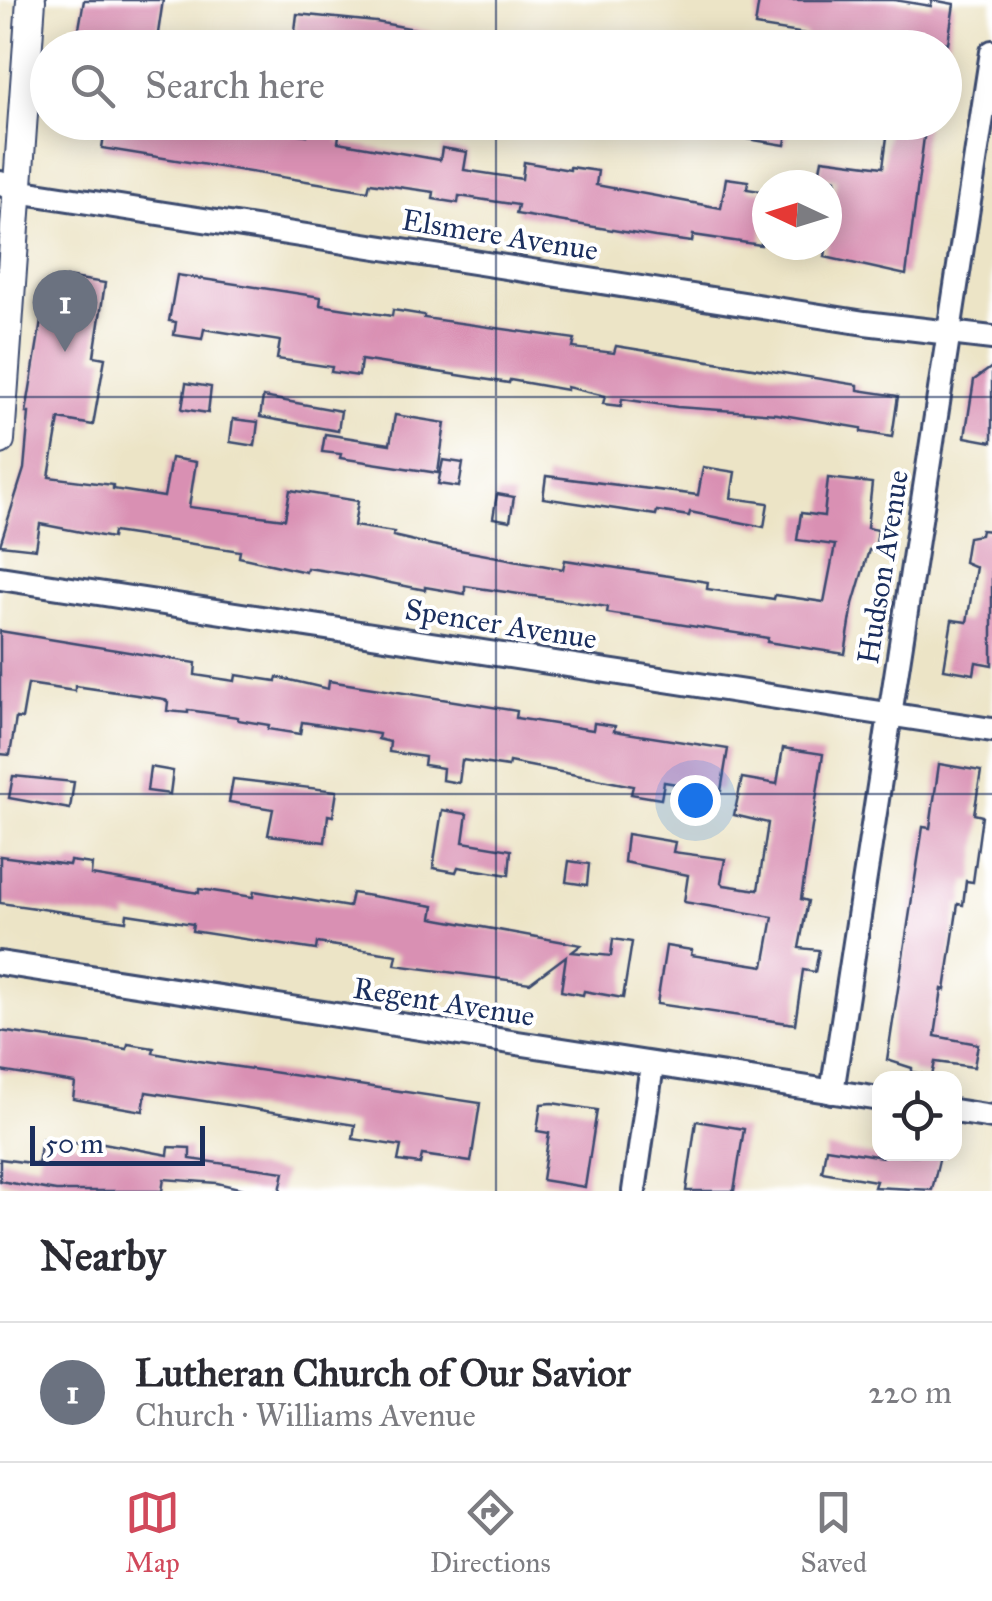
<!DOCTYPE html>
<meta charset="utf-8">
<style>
:root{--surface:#fff;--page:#f2f2f3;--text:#2b2b33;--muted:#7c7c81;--line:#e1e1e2;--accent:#d1495b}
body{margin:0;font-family:"IM FELL Great Primer",serif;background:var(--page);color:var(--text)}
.controls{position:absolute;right:30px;bottom:30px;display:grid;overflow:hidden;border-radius:20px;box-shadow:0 5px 25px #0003}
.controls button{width:90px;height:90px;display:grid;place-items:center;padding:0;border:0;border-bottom:2px solid var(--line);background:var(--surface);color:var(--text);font:50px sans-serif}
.compass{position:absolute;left:752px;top:170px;width:90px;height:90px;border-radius:50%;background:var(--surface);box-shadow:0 5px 25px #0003;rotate:274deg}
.scale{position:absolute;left:30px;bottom:25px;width:175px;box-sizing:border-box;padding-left:10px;border:5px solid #1b2f5e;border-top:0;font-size:28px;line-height:35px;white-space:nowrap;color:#1b2f5e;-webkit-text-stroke:8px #fff;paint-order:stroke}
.you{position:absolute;left:695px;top:800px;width:35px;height:35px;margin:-25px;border:8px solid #fff;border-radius:50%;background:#1a73e8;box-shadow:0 0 0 15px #1a73e833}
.badge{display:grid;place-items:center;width:65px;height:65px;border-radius:50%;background:var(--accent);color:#fff;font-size:32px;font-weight:700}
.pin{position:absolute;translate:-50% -82px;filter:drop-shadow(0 2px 5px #0008)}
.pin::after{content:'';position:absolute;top:52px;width:35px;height:30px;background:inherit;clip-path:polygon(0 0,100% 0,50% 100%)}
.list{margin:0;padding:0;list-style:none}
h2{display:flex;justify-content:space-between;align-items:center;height:130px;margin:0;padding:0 40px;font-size:42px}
h2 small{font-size:32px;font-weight:400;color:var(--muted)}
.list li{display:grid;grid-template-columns:65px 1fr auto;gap:30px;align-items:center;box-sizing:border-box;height:140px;padding:0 40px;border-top:2px solid var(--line)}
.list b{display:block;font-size:38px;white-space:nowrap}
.list p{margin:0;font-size:32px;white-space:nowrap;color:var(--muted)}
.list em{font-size:32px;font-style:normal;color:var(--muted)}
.icon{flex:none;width:55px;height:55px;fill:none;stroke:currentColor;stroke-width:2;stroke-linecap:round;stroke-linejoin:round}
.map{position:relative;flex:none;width:992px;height:1191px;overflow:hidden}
.search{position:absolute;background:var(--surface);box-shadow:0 5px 25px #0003;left:30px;right:30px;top:30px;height:110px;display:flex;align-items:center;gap:25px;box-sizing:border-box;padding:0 35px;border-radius:55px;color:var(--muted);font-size:38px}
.sheet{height:270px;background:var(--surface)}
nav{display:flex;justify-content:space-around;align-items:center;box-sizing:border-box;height:140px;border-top:2px solid var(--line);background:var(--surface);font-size:28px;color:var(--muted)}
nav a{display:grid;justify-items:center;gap:5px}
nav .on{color:var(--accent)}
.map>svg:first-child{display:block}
</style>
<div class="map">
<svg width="992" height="1191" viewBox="0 0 992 1191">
<rect width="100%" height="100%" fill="#fff"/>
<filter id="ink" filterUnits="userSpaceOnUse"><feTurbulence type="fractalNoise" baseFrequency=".01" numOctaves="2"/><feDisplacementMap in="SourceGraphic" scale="20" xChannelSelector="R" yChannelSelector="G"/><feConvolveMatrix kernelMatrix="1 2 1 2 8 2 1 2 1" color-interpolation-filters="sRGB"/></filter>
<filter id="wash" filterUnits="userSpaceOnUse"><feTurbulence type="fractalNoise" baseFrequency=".0048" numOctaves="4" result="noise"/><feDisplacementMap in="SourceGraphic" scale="40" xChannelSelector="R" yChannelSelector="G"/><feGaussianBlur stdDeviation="2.25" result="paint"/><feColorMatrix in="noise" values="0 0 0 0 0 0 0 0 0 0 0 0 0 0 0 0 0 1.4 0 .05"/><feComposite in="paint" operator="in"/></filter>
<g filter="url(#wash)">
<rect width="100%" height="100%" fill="#ece4c6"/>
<g id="blocks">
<g fill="#d990b3">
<path d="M84 0H163L157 40 121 35 119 48 76 45Z"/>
<path d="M759 0H894L931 6 932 0 954 4 948 43 941 42 940 47 870 36 868 48 823 42V48H819L805 45 806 34 755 26Z"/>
<path d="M297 14 376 22 459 37 458 48H347L294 39Z"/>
<path d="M106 122H217L261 132 262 129 307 135 308 122H341L338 142 440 160 442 148 467 152 464 170 522 179 524 162 570 170V167L598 171 596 185 721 208 726 178 748 181 747 189 767 192 761 245 693 235 692 242 655 237 516 214 518 205 459 196 458 203 433 199 434 192 370 183 368 191 102 148Z"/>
<path d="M711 122H789L785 145 710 133Z"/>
<path d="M889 122H926L906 275 825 257 836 179 819 176 822 159 883 167Z"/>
<path d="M177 275 321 297 320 305 392 316 393 310 424 315V318L575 339 573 348 614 353 616 346 858 385V390L898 396 892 437 861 432V428L777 414 677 407 622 399 621 406 603 404 605 396 567 387V390L510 380 509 383 361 360 359 376 331 372 332 367 277 359 280 341 204 329 202 339 174 335 176 322 169 321Z"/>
<path d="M66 277 105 283 94 356 105 358 93 425 59 419 49 477 113 485V489L164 497 171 458 196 462 189 507 285 519 290 490 358 501 354 526 394 532 393 536 432 545 563 569 565 560 708 582 707 589 774 599 775 595 824 602 835 545 797 540 801 513 824 516 828 478 872 483 867 528 878 530 875 551 869 550 853 604 845 654 767 642 768 638 607 613 608 607 465 586V594L425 587V590L346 574 307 568 306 572 239 557 240 551 113 532 112 538 40 524 36 549 0 545 24 469 29 413H26L41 321 59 323Z"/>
<path d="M992 367V442L965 437 974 380Z"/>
<path d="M186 383 211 387 208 413 182 409Z"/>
<path d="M263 397 341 411 338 431 260 417Z"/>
<path d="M395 415 445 423 438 473 340 458 341 454 322 452 325 434 390 444Z"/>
<path d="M233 419 258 422 255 446 230 442Z"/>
<path d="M443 460 463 463 459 487 438 484Z"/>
<path d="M703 467 735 472 731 498 768 503 764 527 690 512 689 516 657 511 656 515 543 498 546 476 698 495Z"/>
<path d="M497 494 514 497 510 521 493 518Z"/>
<path d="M981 530 992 531V665L976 662 974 674 944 669 952 620 967 622 976 567 964 562 968 537 980 535Z"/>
<path d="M0 631 196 663 195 675 235 681 236 675 276 681 277 677 328 689 329 681 517 711 516 718 593 730 594 723 615 726 614 731 728 749 721 791 664 782 661 799 631 794 633 786 509 762 508 767 462 760 459 783 442 780 443 768 424 765 425 757 389 752 390 742 378 739 379 734 302 722 300 734 268 729 269 725 238 720V717L188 710V713L167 711 168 702 164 699 75 686V691L28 684 22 719 16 718 10 755 0 754Z"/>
<path d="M783 748 823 754 801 899 808 901 799 948 819 950 815 972 803 970 795 1024 657 1004 666 946 692 950 691 955 764 966 773 917 684 902 688 875 624 862 627 834 675 842 673 852 725 859 721 882 724 885 758 890 768 823 734 815 742 778 777 784Z"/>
<path d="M939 764 981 771 974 814 982 816 973 882 966 881 963 905 958 904 945 990 942 989 935 1036 978 1044 974 1067 935 1062 932 1076 912 1072V1068L887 1060 923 827 930 828Z"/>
<path d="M150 767 173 771 170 794 147 791Z"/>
<path d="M13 776 74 782 70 809 9 798Z"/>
<path d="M233 779 337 791 333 816 328 815 325 842 268 835 273 809 229 802Z"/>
<path d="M442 810 467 814 463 842 511 850 509 875 458 867 456 872 433 868Z"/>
<path d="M0 856 69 865 70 861 92 864 91 875 199 893V889L253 897 254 891 349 907 352 893 434 906 432 918 581 945 572 952 611 956 613 939 632 942 623 998 584 991 583 995 561 991 566 956 530 983 395 965 397 955 317 943 316 950 192 931 193 924 127 914 126 921 0 903Z"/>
<path d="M569 861 589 864 587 885 566 882Z"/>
<path d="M0 1031 127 1049 128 1044 154 1048 153 1053 198 1061 480 1103 471 1162 422 1155 420 1164 398 1161 401 1146 353 1139 355 1125 146 1092 143 1111 73 1099 75 1083 0 1071Z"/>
<path d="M552 1103 597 1110 585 1187 542 1180 549 1133 537 1131 541 1104Z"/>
<path d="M696 1121 744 1129 734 1191H686Z"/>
<path d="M42 1139 81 1144 82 1139 168 1155 169 1147 190 1148V1159L284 1172 280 1191H252L217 1183 164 1179 162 1191H56L0 1181V1159L38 1164Z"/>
<path d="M826 1148 883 1157 884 1154 940 1156 932 1190 874 1187 876 1181 822 1172Z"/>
</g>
</g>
</g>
<g filter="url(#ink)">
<use href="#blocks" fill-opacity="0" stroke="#3a4a6e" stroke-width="2.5"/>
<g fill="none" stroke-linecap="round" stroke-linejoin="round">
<defs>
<g id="minor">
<path d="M0 183 17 191 865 323 992 338"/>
<path d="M0 578 992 730"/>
<path d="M0 963 880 1099"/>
<path d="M832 1092 992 52"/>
<path d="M954 1111 992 1117"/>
<path d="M634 1191 652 1065"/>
</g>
<path id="tertiary" d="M0 440 31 0"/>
</defs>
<use href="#minor" stroke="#3a4a6e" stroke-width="28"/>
<use href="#tertiary" stroke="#3a4a6e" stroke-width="32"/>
<use href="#minor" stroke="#fff" stroke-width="22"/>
<use href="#tertiary" stroke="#fff" stroke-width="28"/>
</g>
</g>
<path fill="none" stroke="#1b2f5e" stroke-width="2.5" stroke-opacity="0.55" d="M496 0V48M496 122V1191M0 397H992M0 794H992"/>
<g text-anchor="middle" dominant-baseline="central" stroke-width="8" stroke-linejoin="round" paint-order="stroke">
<g font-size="30" fill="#1b2f5e" stroke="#fff">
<text transform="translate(500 235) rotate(9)">Elsmere Avenue</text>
<text transform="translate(883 567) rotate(-81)">Hudson Avenue</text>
<text transform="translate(501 624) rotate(9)">Spencer Avenue</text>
<text transform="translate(444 1002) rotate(9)">Regent Avenue</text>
</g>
</g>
</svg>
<div class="controls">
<button><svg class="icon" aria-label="locate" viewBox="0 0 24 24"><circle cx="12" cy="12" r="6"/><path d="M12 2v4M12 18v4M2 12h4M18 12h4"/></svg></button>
</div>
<svg class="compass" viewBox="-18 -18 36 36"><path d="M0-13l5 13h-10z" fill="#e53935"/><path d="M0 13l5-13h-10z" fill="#7c7c81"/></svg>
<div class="scale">50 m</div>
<div class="you"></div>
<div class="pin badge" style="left:65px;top:352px;background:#6b7280">1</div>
<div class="search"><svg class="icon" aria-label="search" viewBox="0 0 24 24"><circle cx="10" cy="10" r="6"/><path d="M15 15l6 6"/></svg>Search here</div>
</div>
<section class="sheet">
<h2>Nearby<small></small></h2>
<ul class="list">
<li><span class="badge" style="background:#6b7280">1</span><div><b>Lutheran Church of Our Savior</b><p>Church · Williams Avenue</p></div><em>220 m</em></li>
</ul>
</section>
<nav>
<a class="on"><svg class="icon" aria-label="map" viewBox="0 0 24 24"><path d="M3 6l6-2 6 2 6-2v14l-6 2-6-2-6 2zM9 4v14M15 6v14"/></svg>Map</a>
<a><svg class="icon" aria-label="directions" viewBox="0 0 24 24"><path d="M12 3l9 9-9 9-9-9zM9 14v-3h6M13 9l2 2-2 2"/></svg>Directions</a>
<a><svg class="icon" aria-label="saved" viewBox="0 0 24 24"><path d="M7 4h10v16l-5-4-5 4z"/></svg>Saved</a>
</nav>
